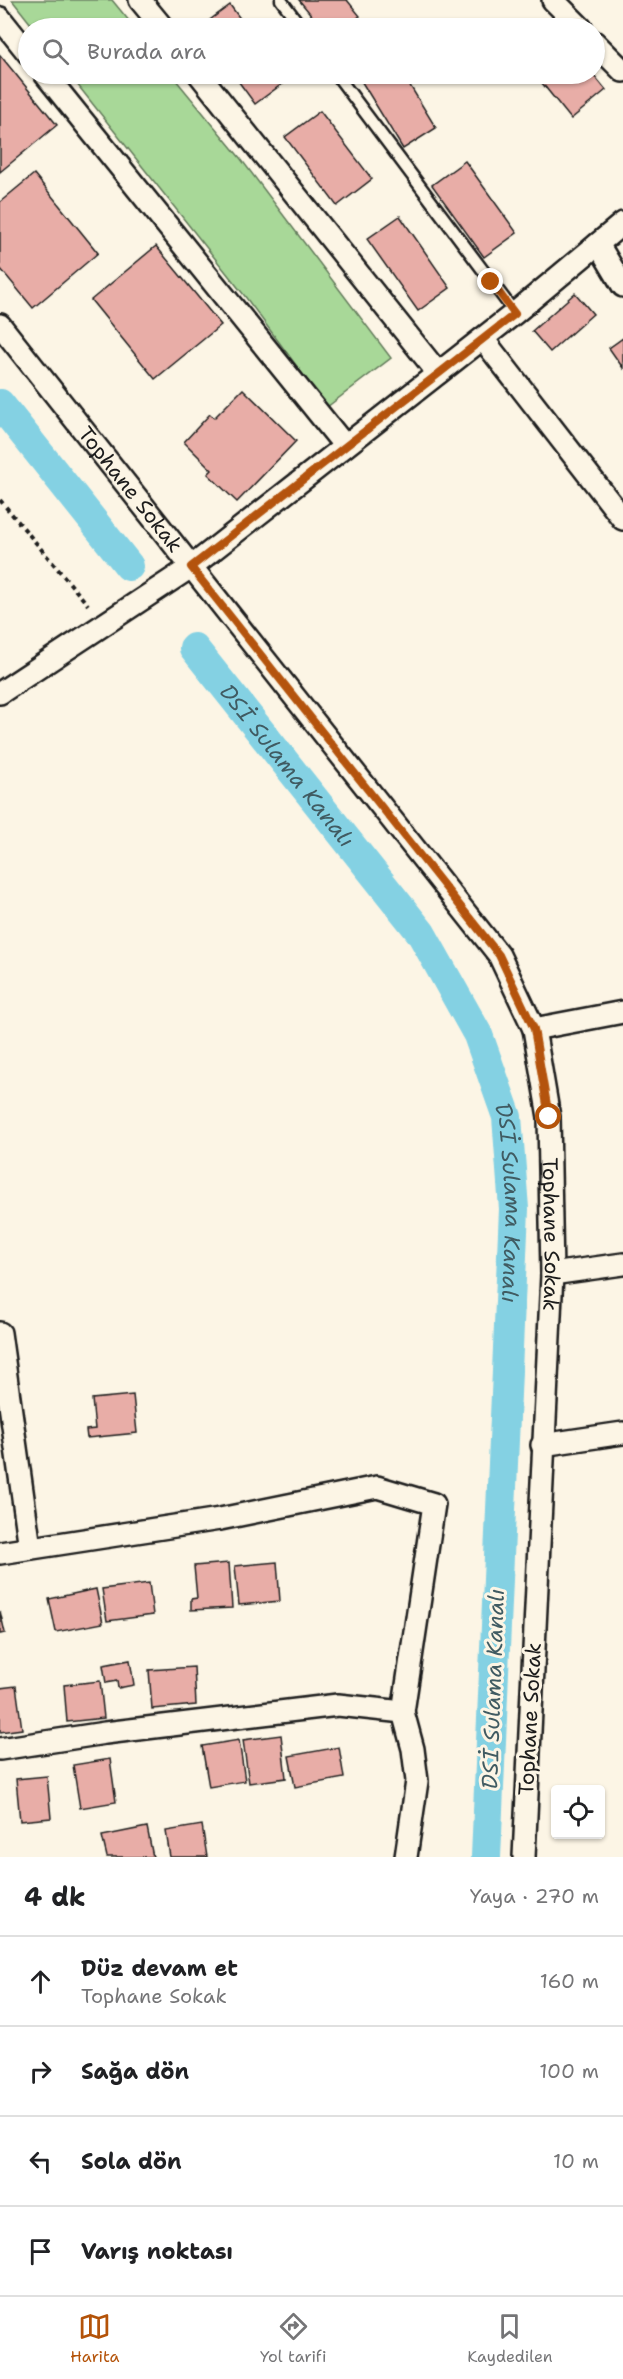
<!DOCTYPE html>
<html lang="tr">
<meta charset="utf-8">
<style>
:root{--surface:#fff;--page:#f2f2f2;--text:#202124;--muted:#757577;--line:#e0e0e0;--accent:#b45309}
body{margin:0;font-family:"Shantell Sans",sans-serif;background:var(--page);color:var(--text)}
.controls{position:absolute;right:18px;bottom:18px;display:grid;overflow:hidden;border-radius:6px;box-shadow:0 2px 4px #0004}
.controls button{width:54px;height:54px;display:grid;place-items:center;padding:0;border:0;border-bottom:2px solid var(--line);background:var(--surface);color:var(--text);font:30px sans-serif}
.stop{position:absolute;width:18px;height:18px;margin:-14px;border:4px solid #b45309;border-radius:50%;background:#fff}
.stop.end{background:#b45309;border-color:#fff;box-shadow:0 2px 6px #0008}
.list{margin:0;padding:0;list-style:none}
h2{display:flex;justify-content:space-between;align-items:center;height:78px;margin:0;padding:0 24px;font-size:26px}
h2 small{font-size:20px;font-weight:400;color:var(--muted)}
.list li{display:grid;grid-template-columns:39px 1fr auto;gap:18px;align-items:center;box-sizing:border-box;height:90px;padding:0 24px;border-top:2px solid var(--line)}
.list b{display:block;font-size:22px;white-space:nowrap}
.list p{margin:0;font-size:20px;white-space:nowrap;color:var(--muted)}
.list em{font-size:20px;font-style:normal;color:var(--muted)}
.icon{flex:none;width:33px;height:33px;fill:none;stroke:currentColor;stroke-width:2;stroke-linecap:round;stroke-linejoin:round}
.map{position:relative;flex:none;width:623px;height:1857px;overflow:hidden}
.search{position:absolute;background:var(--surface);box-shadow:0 2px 4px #0004;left:18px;right:18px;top:18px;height:66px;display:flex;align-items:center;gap:15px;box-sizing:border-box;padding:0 21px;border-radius:33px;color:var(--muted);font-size:22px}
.sheet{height:438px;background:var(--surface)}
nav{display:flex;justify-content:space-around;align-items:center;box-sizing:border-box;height:84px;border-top:2px solid var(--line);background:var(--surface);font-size:16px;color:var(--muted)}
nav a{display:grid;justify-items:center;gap:3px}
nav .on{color:var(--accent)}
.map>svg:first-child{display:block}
</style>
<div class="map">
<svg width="623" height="1857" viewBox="0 0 623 1857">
<rect width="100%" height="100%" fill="#fcf5e5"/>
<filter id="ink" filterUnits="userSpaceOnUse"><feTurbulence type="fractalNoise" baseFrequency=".0167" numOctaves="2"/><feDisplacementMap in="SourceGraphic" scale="12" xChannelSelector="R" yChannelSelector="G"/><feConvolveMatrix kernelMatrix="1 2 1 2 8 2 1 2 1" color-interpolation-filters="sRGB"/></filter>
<g filter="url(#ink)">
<g fill="#a8d898" stroke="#627a5a" stroke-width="1.5">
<path d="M12 0H112L135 28H34Z"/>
<path d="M69 74H171L241 159 391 358 327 407 244 295Z"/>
</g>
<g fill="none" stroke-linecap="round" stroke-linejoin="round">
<g stroke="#84d1e3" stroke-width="30">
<path d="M0 404 129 566"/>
<path id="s1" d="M194 648 421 933 478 1035 507 1117 514 1209 486 1857"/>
</g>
</g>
<g fill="#e8ada7" stroke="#1c1c1c" stroke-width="1.5">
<path d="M299 0H347L360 16 343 28H322Z"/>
<path d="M230 5 247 28H199Z"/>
<path d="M0 55 57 125 0 172Z"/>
<path d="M233 74H281L286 81 255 104Z"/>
<path d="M370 74H403L436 128 403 149 360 79Z"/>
<path d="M543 74H593L606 90 571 119 538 78Z"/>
<path d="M320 111 372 179 337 206 285 137Z"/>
<path d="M465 161 517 233 484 257 432 185Z"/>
<path d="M34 174 98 253 33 308 0 268V202Z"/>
<path d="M400 216 450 288 418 311 367 239Z"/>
<path d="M156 246 221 325 155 379 91 300Z"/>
<path d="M575 293 593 314 550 352 532 331Z"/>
<path d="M623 338V368L609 348Z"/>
<path d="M243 389 296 441 237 502 208 474 212 470 184 442 210 414 214 418Z"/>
<path d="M133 1395 137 1433 87 1438 86 1430 95 1429 92 1399Z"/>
<path d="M277 1562 280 1601 239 1605 235 1566Z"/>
<path d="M229 1563 232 1608 191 1610V1599L197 1598 194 1566Z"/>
<path d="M149 1583 153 1615 107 1621 102 1589Z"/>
<path d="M96 1589 103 1623 56 1632 49 1599Z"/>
<path d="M0 1611 5 1633 0 1634Z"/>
<path d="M130 1660 134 1685 118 1688 117 1681 106 1683 103 1665Z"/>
<path d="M194 1667 196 1705 152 1709 149 1670Z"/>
<path d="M100 1681 104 1718 67 1722 64 1685Z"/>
<path d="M16 1686 22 1729 0 1732V1688Z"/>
<path d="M281 1735 286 1778 249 1783 243 1740Z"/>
<path d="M239 1740 245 1781 209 1787 202 1746Z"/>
<path d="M339 1747 344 1778 295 1787 289 1756Z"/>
<path d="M110 1759 116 1802 80 1808 73 1765Z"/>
<path d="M47 1776 51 1818 20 1821 16 1779Z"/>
<path d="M202 1825 207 1857H170L166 1831Z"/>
<path d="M147 1827 153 1857H107L102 1836Z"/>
</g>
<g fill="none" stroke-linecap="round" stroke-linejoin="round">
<defs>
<g id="service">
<path d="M281 0 302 28"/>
<path d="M336 74 515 313"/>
</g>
<g id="minor">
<path d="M140 0 163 28"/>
<path d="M553 0 581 28"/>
<path d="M0 18 28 53"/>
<path d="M594 42 623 71"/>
<path d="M45 74 345 446"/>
<path d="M199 74 438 373"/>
<path d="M598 244 623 286"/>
<path id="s2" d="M0 325 499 955 534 1029 549 1117 552 1274 524 1857"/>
<path d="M483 339 623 519"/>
<path d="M0 693 191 567 515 313 623 223"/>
<path d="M534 1029 623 1012"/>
<path d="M552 1274 623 1264"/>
<path d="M0 1333 30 1548"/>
<path d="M542 1445 623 1433"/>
<path d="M0 1553 220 1519 377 1487 434 1504 403 1712"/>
<path d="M0 1749 105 1733 338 1705 403 1712 413 1749 417 1781 406 1857"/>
</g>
</defs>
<use href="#service" stroke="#1c1c1c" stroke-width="15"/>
<use href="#minor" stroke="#1c1c1c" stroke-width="26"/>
<path stroke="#1c1c1c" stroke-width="4" stroke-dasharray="4.5 4.5" stroke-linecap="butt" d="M0 500 88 605"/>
<use href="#service" stroke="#fcf5e5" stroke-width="10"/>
<use href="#minor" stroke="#fcf5e5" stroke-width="21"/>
</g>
</g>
<g fill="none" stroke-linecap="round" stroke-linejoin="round" filter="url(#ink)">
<path stroke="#b45309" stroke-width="8" d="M491 282 515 314 191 567 499 955 534 1029 549 1117"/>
</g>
<g text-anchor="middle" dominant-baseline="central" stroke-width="6" stroke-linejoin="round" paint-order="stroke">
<g font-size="21" fill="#1c1c1c" stroke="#fcf5e5">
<text stroke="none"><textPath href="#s2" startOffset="210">Tophane Sokak</textPath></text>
<text stroke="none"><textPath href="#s2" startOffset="1092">Tophane Sokak</textPath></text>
<text transform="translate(530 1719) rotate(-87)">Tophane Sokak</text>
</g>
<g font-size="22" font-style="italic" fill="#405b62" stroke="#fcf5e5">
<text stroke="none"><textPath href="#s1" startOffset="150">DSİ Sulama Kanalı</textPath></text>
<text stroke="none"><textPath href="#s1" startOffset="654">DSİ Sulama Kanalı</textPath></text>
<text transform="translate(493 1689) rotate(-88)">DSİ Sulama Kanalı</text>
</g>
</g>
</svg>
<div class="controls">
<button><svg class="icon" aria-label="locate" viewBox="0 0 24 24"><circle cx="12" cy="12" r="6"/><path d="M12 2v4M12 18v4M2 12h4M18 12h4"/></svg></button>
</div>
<div class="stop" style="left:549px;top:1117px"></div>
<div class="stop end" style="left:491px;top:282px"></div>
<div class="search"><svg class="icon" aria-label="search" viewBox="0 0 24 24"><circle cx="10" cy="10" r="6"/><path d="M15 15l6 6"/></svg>Burada ara</div>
</div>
<section class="sheet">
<h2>4 dk<small>Yaya · 270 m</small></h2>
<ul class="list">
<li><svg class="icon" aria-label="ahead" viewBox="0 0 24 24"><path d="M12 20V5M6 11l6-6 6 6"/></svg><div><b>Düz devam et</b><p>Tophane Sokak</p></div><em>160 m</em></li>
<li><svg class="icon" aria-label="right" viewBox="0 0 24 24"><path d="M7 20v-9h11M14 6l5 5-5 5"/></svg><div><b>Sağa dön</b></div><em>100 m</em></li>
<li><svg class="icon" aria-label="left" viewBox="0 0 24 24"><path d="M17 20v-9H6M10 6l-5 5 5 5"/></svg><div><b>Sola dön</b></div><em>10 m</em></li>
<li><svg class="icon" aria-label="arrive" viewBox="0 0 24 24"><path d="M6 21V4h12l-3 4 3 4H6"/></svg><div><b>Varış noktası</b></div></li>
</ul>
</section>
<nav>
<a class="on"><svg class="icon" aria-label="map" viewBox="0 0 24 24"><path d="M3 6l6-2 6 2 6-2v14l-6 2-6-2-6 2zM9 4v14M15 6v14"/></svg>Harita</a>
<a><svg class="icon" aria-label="directions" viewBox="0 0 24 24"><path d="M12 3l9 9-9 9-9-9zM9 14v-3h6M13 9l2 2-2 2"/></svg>Yol tarifi</a>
<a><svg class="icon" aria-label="saved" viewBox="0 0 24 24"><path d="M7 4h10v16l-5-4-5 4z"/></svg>Kaydedilen</a>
</nav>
